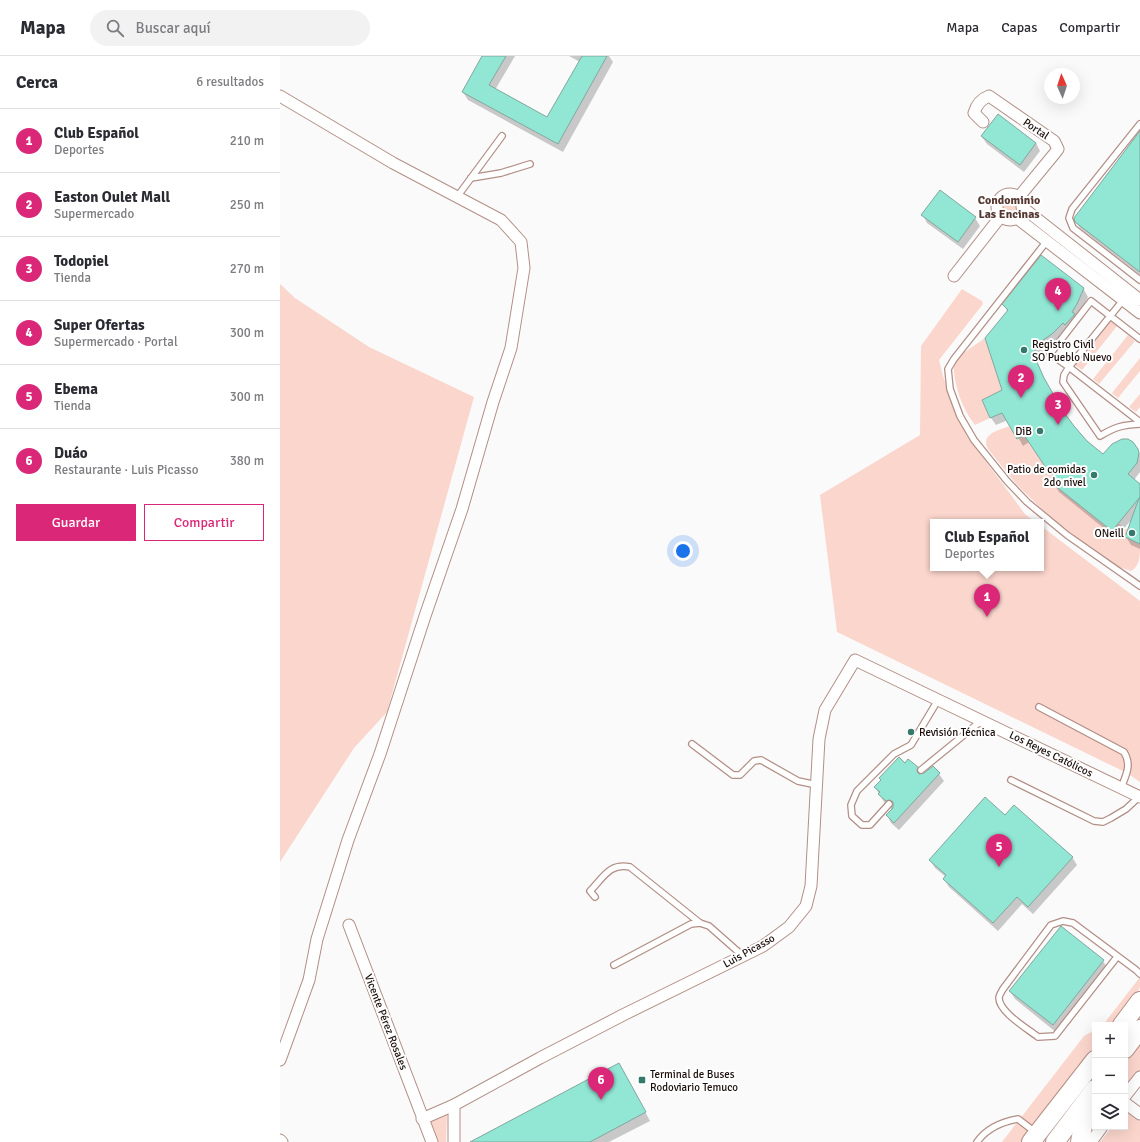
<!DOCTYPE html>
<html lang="es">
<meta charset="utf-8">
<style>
:root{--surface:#fff;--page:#f2f2f3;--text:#2b2b33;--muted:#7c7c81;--line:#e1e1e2;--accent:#db2777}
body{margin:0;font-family:Signika,sans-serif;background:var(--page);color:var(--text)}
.controls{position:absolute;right:12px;bottom:12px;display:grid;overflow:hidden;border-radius:0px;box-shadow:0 4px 16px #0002}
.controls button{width:36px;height:36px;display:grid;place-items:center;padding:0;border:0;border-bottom:1px solid var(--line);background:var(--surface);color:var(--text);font:20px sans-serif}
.compass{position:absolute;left:764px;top:12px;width:36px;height:36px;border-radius:50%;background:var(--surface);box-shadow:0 4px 16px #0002;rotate:357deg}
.you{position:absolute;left:403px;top:495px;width:14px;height:14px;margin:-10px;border:3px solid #fff;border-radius:50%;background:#1a73e8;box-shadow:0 0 0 6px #1a73e833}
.badge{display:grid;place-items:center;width:26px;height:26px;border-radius:50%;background:var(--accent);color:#fff;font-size:13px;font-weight:700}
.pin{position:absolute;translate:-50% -33px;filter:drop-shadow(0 1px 2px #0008)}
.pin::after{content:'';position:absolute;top:21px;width:14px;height:12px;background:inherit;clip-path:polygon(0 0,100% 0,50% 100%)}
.popup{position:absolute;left:650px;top:463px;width:114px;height:52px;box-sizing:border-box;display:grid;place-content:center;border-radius:0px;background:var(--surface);filter:drop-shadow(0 1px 3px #0005);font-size:13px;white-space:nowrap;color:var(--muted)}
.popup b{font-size:15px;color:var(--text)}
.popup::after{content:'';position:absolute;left:50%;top:100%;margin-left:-8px;border:8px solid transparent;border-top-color:var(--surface)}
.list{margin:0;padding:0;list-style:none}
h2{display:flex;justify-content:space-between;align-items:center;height:52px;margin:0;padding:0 16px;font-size:17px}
h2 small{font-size:13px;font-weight:400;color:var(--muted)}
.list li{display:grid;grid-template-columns:26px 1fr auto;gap:12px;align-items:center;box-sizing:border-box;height:64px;padding:0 16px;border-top:1px solid var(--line)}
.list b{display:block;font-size:15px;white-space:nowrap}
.list p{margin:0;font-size:13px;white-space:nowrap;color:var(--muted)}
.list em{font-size:13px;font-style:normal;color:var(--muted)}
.actions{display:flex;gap:8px;padding:12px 16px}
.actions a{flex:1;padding:9px 0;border:1px solid var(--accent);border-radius:0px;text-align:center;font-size:14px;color:var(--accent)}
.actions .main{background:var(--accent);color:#fff}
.icon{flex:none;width:22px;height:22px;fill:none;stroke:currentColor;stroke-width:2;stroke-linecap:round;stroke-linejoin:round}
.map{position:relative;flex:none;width:860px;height:1086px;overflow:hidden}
header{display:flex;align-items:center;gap:24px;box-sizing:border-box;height:56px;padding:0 20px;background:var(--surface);border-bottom:1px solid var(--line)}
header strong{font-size:19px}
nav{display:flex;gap:22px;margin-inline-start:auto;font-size:14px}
.search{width:280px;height:36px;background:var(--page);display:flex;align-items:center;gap:10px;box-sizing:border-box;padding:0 14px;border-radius:22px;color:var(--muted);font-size:15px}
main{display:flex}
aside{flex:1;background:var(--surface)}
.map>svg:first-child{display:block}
</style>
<header>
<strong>Mapa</strong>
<div class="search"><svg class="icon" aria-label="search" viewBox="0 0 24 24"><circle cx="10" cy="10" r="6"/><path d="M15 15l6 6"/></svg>Buscar aquí</div>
<nav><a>Mapa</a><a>Capas</a><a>Compartir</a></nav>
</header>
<main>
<aside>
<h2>Cerca<small>6 resultados</small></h2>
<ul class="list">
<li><span class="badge">1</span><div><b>Club Español</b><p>Deportes</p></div><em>210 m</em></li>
<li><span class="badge">2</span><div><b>Easton Oulet Mall</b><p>Supermercado</p></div><em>250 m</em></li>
<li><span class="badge">3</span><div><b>Todopiel</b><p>Tienda</p></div><em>270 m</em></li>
<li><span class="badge">4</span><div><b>Super Ofertas</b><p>Supermercado · Portal</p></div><em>300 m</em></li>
<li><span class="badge">5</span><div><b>Ebema</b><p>Tienda</p></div><em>300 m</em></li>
<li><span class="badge">6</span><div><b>Duáo</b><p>Restaurante · Luis Picasso</p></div><em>380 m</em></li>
</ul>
<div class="actions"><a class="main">Guardar</a><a>Compartir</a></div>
</aside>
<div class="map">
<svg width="860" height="1086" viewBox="0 0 860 1086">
<rect width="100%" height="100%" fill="#fafafa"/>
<g fill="#fbd6cd">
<circle cx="729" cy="153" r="8"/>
<path d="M0 228 15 242 89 291 194 341 107 656 74 692 0 806Z"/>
<path d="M682 233 702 245 703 248 659 304 663 320 673 350 687 380 745 458 755 466H653V512H761V470L860 545V726L847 717 557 576 540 439 640 379 641 290Z"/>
<path d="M830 265 837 270 802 314 795 309Z"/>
<path d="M848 279 855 285 819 328 813 323Z"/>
<path d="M705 282 722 334 702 344 710 362 695 369C681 351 675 331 673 308L682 298Z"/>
<path d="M860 302V315L838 342 832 337Z"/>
<path d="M860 338V351L856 356 849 351Z"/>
<path d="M730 370 737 383 744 379 766 412 777 424 773 428 831 475 838 467 847 474 845 481 860 488C860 500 860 510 851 515L839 511 795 480 769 460 737 429 708 393C700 378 719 374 730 370Z"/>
<path d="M860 921V931L855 942 834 969H823Z"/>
<path d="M815 974V995L745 1086H722L804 980Z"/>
<path d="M860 984V1015L845 1034V1004Z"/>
<path d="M845 1054 860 1065V1086H820L832 1071H845Z"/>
<path d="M167 1057 166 1086H157L148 1065Z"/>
</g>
<g fill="#0003">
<path d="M203 0H235L215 34 267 63 300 6 289 0H329L333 6 283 96 188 44 183 36Z"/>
<path d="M860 77V219L800 172 796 166Z"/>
<path d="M702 81 756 87 760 95 744 116 707 88Z"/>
<path d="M643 159 695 162 700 170 683 193 647 167Z"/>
<path d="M803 232 808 241 796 263 798 267 790 276 767 292 757 305 761 316 775 343 793 371 806 386 823 400 857 393 860 398V416L854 424 860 429V493L851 489 846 481 852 463 836 482 779 436 774 428 777 425 749 386 743 390 728 364 716 369 711 362 724 335 727 255 724 249Z"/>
<path d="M625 708 637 712 641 719 659 718 664 725 619 774 611 767 607 759 612 754 604 746 595 731Z"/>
<path d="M725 760 792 801 797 809 753 858 742 848 718 875 669 831 664 823 666 821 655 812 650 804Z"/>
<path d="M823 905 828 913 777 977 735 943 730 935Z"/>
<path d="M344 1016 370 1065 329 1086H193Z"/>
</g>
<g fill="#91e6d4" stroke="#81a89f">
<path d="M202 0H226L209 29 267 61 302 0H327L278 88 182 36Z"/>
<path d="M718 58 756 87 740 109 701 80Z"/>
<path d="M860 75V216L795 166 794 162Z"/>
<path d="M660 134 696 161 678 186 641 159Z"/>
<path d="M761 199 804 232 797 248 792 256 795 258 785 269 783 267 772 278 763 284 753 297 764 322 783 355 794 370 807 385 823 398 832 388 842 383H848L853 386 858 393 859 397 857 407 848 418 860 428V441L832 475 773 428 777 424 766 412 744 379 737 383 722 357 710 362 702 344 722 334 705 282 728 254 722 248Z"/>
<path d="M859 442H860V488L845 481Z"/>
<path d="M619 701 625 707 628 703 638 711 637 715 639 718 644 717 653 710 660 717 614 767 606 759 613 752V746L610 744 606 745 598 738 600 736 594 731 601 724 599 722Z"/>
<path d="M705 741 725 759 734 749 793 801 748 851 737 841 713 867 663 823 666 819 649 804Z"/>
<path d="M781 870 824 904 773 969 729 935Z"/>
<path d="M339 1007 366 1056 310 1086H190Z"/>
</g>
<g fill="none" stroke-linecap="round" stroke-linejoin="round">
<defs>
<g id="lane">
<path d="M860 68 792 153 789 162 793 172 860 224"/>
<path d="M191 122 221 117 250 108"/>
<path d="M177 141 222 80"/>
<path d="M767 185 674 303 668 313 670 333 680 360 694 384 727 425 747 446 787 479 860 530"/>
<path d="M844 243 789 311 784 319 783 326 820 380C835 371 842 369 860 368"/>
<path d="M860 283 811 245 770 298 789 311 860 366"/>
<path d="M759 651 844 696C852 709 846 719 841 732"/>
<path d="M412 688 453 719H460L474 705 481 704 518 725 537 729"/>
<path d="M641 714 701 665"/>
<path d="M731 724 814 765 823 766 831 762 846 753 859 741"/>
<path d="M609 748 590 769H582L572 760 571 749 577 735 614 698 631 689 658 644"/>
<path d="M315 841 310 835C324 821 329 807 350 811L420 867"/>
<path d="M837 901 775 980 758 981C748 973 719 956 719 942 719 939 722 935 723 933L771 869 783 865 793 867 856 914 860 918"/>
<path d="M334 909 411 868 420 867 429 870 463 900"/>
<path d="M697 1086C707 1072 721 1066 738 1063L755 1076"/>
</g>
<g id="street">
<path d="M0 40 113 107 221 164 241 186 244 212 231 292 213 346 182 453 145 560 100 698 68 784 37 883 29 924 0 1004"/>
<path d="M703 66 694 57C696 50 701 43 709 40L774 85 778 93 775 97 738 142"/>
<circle cx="730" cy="151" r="13"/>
<path d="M742 151 860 244"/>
<path d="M737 162 860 257"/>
<path d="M674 220 721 160"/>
<path d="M69 869 152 1086"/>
<path d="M845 1040 860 1021"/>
<path d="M845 1047 860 1058"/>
<path d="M174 1049V1086"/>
<path d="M142 1063 174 1049 260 1002 343 959 483 890 509 871 526 850 531 830 539 683 545 654 575 604 860 741"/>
<path d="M0 1084 2 1086"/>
<path d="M811 1086 822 1071"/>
</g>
<g id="primary">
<path d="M842 969 860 945"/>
<path d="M845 993 860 973"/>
<path d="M751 1086 815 1004"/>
<path d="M775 1086 815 1033"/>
<path d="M800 1086 803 1070 810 1046"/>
</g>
</defs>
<use href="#lane" stroke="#b28f86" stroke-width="8"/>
<use href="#street" stroke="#b28f86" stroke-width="13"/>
<use href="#primary" stroke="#b28f86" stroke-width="20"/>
<use href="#lane" stroke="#fff" stroke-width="5.5"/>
<use href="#street" stroke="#fff" stroke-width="11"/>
<use href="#primary" stroke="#fff" stroke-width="18"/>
</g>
<g fill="#35796c" stroke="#fff" stroke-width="1.5">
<circle cx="744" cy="294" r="4"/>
<circle cx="760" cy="375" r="4"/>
<circle cx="814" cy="419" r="4"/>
<circle cx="852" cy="477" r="4"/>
<circle cx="631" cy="676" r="4"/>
<rect x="358" y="1020" width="8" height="8" rx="2"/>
</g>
<g text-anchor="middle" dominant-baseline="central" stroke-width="4" stroke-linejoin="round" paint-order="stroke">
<g font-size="11" fill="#1b0e0b" stroke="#fff">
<text transform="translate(756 73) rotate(34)">Portal</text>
<text transform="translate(771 698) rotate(26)">Los Reyes Católicos</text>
<text transform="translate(469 895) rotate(-29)">Luis Picasso</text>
<text transform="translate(106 966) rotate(69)">Vicente Pérez Rosales</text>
</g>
<g font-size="11" fill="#1b0e0b" stroke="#fff" text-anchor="start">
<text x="752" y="288">Registro Civil<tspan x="752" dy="13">SO Pueblo Nuevo</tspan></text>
<text x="752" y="375" text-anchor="end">DiB</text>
<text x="806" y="413" text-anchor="end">Patio de comidas<tspan x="806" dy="13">2do nivel</tspan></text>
<text x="844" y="477" text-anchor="end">ONeill</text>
<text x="639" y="676">Revisión Técnica</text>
<text x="370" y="1018">Terminal de Buses<tspan x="370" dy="13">Rodoviario Temuco</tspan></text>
</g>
<g font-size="12" font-weight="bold" fill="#553730" stroke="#fff">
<text x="729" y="144">Condominio<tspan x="729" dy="14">Las Encinas</tspan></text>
</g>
</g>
</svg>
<div class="controls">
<button>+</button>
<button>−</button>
<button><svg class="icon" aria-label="layers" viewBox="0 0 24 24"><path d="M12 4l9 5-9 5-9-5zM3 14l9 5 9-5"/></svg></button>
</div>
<svg class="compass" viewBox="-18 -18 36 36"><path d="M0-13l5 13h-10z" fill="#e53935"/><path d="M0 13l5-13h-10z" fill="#7c7c81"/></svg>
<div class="you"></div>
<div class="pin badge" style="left:707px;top:561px">1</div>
<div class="popup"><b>Club Español</b>Deportes</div>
<div class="pin badge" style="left:741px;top:342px">2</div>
<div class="pin badge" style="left:778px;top:369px">3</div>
<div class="pin badge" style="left:778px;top:255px">4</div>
<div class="pin badge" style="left:719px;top:811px">5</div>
<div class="pin badge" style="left:321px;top:1044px">6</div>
</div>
</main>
